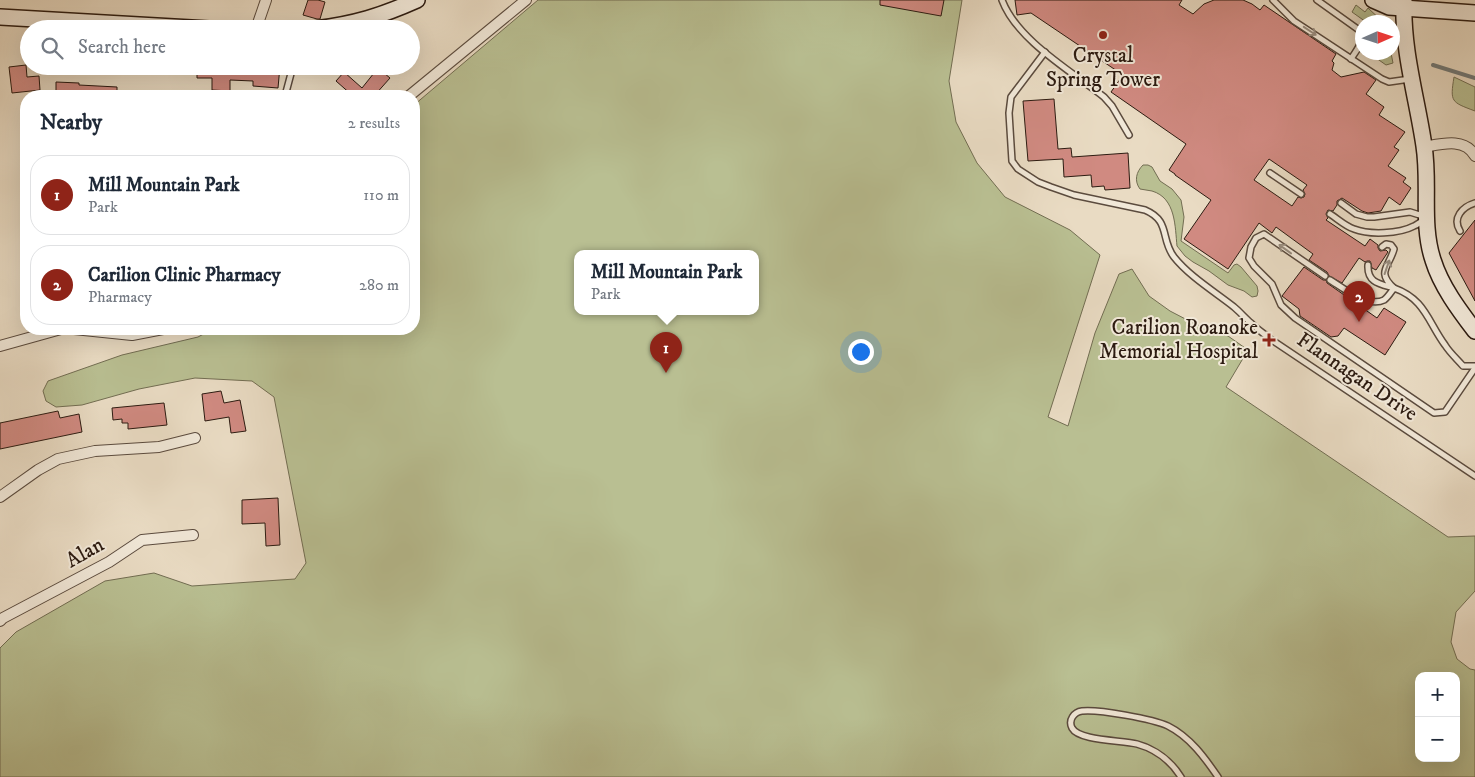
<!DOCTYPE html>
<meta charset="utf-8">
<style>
:root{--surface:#fff;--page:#f2f2f3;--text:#1f2937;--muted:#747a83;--line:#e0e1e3;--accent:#8f2418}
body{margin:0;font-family:"IM FELL DW Pica",serif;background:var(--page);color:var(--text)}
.controls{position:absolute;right:15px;bottom:15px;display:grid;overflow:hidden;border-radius:10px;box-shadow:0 5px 20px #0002}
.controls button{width:45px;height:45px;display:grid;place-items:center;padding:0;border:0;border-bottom:1px solid var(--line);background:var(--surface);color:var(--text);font:25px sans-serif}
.compass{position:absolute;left:1355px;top:15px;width:45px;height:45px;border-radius:50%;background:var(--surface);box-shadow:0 5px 20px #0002;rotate:87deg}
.you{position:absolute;left:860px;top:351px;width:18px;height:18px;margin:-12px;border:4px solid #fff;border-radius:50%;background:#1a73e8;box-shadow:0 0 0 8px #1a73e833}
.badge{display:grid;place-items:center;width:32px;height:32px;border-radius:50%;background:var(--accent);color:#fff;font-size:16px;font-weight:700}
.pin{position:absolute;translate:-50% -41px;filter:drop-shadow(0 1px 2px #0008)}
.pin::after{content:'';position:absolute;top:26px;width:18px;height:15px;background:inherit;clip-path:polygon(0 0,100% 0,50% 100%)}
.popup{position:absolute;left:574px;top:250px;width:185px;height:65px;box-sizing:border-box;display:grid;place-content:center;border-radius:10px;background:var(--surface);filter:drop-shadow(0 1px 4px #0005);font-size:16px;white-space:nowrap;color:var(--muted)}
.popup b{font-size:19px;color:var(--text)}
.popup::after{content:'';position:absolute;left:50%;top:100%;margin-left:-10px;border:10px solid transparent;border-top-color:var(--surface)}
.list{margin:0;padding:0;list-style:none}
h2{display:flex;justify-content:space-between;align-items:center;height:65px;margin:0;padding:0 20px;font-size:21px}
h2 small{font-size:16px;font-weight:400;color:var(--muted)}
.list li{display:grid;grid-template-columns:32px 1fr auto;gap:15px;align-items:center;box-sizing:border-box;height:80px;margin:0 10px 10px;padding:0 10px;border:1px solid var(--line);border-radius:20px}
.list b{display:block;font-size:19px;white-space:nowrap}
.list p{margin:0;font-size:16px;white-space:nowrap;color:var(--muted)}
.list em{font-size:16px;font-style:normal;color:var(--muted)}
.icon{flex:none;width:28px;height:28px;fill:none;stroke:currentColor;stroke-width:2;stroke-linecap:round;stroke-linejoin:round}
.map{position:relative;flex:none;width:1475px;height:777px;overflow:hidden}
.search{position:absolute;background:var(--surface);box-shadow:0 5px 20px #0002;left:20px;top:20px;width:400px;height:55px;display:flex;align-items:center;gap:12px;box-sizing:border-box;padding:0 18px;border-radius:28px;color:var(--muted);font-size:19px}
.panel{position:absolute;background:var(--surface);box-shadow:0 5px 20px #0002;left:20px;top:90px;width:400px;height:245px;border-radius:20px}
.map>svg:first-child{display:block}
</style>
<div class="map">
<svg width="1475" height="777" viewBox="0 0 1475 777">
<rect width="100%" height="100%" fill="#e9dbc3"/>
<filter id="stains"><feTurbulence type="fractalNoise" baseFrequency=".004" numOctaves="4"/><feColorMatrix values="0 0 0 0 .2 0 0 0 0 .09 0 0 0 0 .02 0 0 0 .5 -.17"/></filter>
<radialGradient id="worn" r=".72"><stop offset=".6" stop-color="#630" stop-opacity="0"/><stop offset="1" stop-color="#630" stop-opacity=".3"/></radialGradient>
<g fill="#b9bf92" stroke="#726d52" fill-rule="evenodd">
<path d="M538 0H962L949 81 956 122 977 163 1005 197 1070 230 1100 255 1048 417 1068 426 1095 333 1119 274 1132 269 1149 296 1170 311 1195 324 1228 336 1248 350 1226 387 1448 537 1475 536V591L1456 612 1451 642 1457 659 1470 669 1475 670V777H0V648L16 632 105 581 154 573 192 586 295 579 306 563 274 397 252 381 195 378 139 389 82 405 56 407 46 401 43 391 48 381 122 355 198 337 213 329H414V105ZM577 254H755V312H577ZM1419 676H1456V758H1419Z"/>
<path d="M1356 5 1365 12 1368 8 1383 22H1366L1352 12Z"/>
<path d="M1369 53H1391L1393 63 1386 65Z"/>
<path d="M1454 77 1475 87V111C1451 102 1450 102 1454 77Z"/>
<path d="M1143 165H1148L1152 167 1160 181 1172 189 1181 200 1184 217 1181 241 1228 273 1234 265 1237 264 1241 267 1257 286 1258 291 1257 296 1252 297 1244 291 1228 285 1209 271 1193 262 1185 256 1177 246C1175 227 1176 198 1152 191 1148 190 1144 190 1140 189 1134 181 1136 172 1143 165Z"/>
</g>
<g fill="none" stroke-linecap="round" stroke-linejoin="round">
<path stroke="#707979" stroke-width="4" d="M1433 65 1475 78"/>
</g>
<g fill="#d08a81" stroke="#2c1b11" fill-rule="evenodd">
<path d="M308 0H318L325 2 320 19H317L303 15Z"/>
<path d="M880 0H944L941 16 880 5Z"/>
<path d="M1015 0H1182L1179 5 1193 14 1204 4 1214 0H1243L1252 4 1260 10 1264 5 1336 54 1332 61 1334 63 1332 70 1341 77 1364 72 1376 80 1366 94 1384 107 1379 115 1405 132 1394 147 1399 150 1388 166 1406 178 1403 182 1411 188 1400 205 1389 197 1381 211 1368 213 1362 211 1342 198 1337 201V205L1333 211 1328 210 1326 214 1328 218 1326 220 1365 246 1370 239 1378 245V248L1380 251 1386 250 1388 252 1376 270 1372 268 1370 261H1367L1365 262 1359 258 1342 283 1329 276 1327 272 1309 260 1313 254 1276 227 1272 233 1259 223 1228 269 1184 239 1211 200 1175 175V174L1169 170 1186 144 1111 92 1123 75 1031 13 1017 15ZM1269 159 1307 185 1303 190 1305 194 1304 197 1301 198 1298 197 1292 206 1254 180Z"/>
<path d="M26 65 27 77 39 76 40 90 12 93 9 67Z"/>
<path d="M197 66H280L278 88 253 86V81L230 80V91L212 90V78H197Z"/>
<path d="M378 68 390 78 374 96H353L336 81 344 72 362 88Z"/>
<path d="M56 82 79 83V85L117 87V96H56Z"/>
<path d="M1054 99 1058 149 1071 148 1072 157 1128 153 1130 188 1105 190 1104 186 1092 187 1091 175 1064 177 1063 159 1028 161 1023 101Z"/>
<path d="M1475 220V301L1449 253Z"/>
<path d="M1304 267 1323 280H1326L1327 283 1377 318 1384 308 1406 322 1385 355 1344 328 1338 336 1331 337 1300 316 1299 309 1282 296Z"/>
<path d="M221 391 224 403 240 400 246 431 231 433 229 417 205 421 202 394Z"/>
<path d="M164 403 167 425 128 429V423H122V419L113 420 112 408Z"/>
<path d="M58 411 60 418 79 414 82 432 0 449V423Z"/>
<path d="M278 498 280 545 266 546 265 523 242 524V500Z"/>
</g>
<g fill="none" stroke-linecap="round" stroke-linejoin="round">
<defs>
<g id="lane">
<path d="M1002 0C1017 40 1071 71 1104 97L1112 106 1129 135"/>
<path d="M1273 0 1294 21 1382 79 1389 82 1410 79"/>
<path d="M1317 0 1359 30C1365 42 1357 49 1351 59"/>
<path d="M1045 52 1011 97 1009 113 1012 161 1018 169 1038 182 1051 187 1074 195 1145 210C1171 221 1160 239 1174 257 1189 276 1215 292 1234 307 1240 312 1245 318 1251 323 1256 328 1263 333 1269 338L1475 476"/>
<path d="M285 96 293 66"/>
<path d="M1270 173 1301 194"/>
<path d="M1341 203 1356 214 1367 217H1374L1410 212 1423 216"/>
<path d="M1330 214C1338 219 1345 226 1354 229 1369 235 1399 234 1414 226 1417 225 1420 222 1424 220"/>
<path d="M1460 231C1452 218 1462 207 1475 203"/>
<path d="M1368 265C1367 283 1380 284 1394 288 1376 272 1389 267 1394 249L1391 245 1386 244 1382 247"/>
<path d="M1325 276 1264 234 1256 238 1251 247 1249 258 1254 266 1272 284 1281 305 1295 318 1434 413 1445 412 1475 368"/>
<path d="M1330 280C1343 288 1368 308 1384 300 1388 297 1391 292 1394 288 1425 299 1428 322 1445 345 1450 353 1457 359 1463 366H1475"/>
<path d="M1181 777C1171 761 1155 749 1137 744 1122 740 1079 741 1072 728 1068 720 1074 712 1082 711 1098 709 1153 719 1168 726 1190 737 1205 758 1218 777"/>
</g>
<g id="street">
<path d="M256 29 266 0"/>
<path d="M409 96 526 0"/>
<path d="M1424 147C1441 144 1465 137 1475 156"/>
<path d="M74 329 132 335 163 329"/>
<path d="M0 346 61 329"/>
<path d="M0 497 38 470 58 459 95 451 159 447 195 438"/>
<path d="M0 621 3 618 109 562 142 540 193 535"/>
</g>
<g id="secondary">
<path d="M1373 0 1389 7 1475 13"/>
<path d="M1404 0C1402 50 1417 98 1424 146 1430 184 1421 224 1433 260 1441 286 1459 310 1475 331"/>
<path d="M0 17 209 29"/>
<path d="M315 29C355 24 381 16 417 0"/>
</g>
</defs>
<use href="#lane" stroke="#5b4b3e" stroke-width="8"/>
<use href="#street" stroke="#5b4b3e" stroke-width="12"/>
<use href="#secondary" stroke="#2c1b11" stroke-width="18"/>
<use href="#lane" stroke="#f1e8d8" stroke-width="5"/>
<use href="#street" stroke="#f1e8d8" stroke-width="10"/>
<use href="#secondary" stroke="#f1e8d8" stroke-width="15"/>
</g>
<defs><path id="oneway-shaft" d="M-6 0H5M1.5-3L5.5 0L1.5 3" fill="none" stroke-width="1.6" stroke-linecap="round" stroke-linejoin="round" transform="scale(1.25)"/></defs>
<g stroke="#988c7e">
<use href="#oneway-shaft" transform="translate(1310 31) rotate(34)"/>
<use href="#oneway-shaft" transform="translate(1285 249) rotate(-144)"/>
<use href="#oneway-shaft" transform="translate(1387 267) rotate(-71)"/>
</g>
<g fill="#8f2418" stroke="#f1e8d8" stroke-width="2">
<circle cx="1103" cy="35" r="5"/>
<path d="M1266.5 332.5h5v5h5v5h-5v5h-5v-5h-5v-5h5z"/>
</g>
<g text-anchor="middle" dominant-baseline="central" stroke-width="4" stroke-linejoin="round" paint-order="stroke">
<g font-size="21" fill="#2c1b11" stroke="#f1e8d8">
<text x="1103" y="56">Crystal<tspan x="1103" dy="24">Spring Tower</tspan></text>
<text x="1258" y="328" text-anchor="end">Carilion Roanoke<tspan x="1258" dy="24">Memorial Hospital</tspan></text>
</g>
<g font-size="21" fill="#2c1b11" stroke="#f1e8d8">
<text transform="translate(1357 377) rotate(34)">Flannagan Drive</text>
<text transform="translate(85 553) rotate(-30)">Alan</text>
</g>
</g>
<rect width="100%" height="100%" filter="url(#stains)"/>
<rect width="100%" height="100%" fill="url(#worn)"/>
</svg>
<div class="controls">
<button>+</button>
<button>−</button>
</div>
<svg class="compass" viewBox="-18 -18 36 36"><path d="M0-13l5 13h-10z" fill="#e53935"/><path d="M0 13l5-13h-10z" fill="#747a83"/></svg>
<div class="you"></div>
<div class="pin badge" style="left:666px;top:373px">1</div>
<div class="popup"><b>Mill Mountain Park</b>Park</div>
<div class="pin badge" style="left:1359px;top:322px">2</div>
<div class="search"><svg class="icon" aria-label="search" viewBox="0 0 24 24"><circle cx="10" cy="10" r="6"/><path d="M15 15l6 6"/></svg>Search here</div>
<section class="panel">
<h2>Nearby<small>2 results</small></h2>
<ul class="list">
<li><span class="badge">1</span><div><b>Mill Mountain Park</b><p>Park</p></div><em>110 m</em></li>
<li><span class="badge">2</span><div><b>Carilion Clinic Pharmacy</b><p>Pharmacy</p></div><em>280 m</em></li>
</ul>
</section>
</div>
